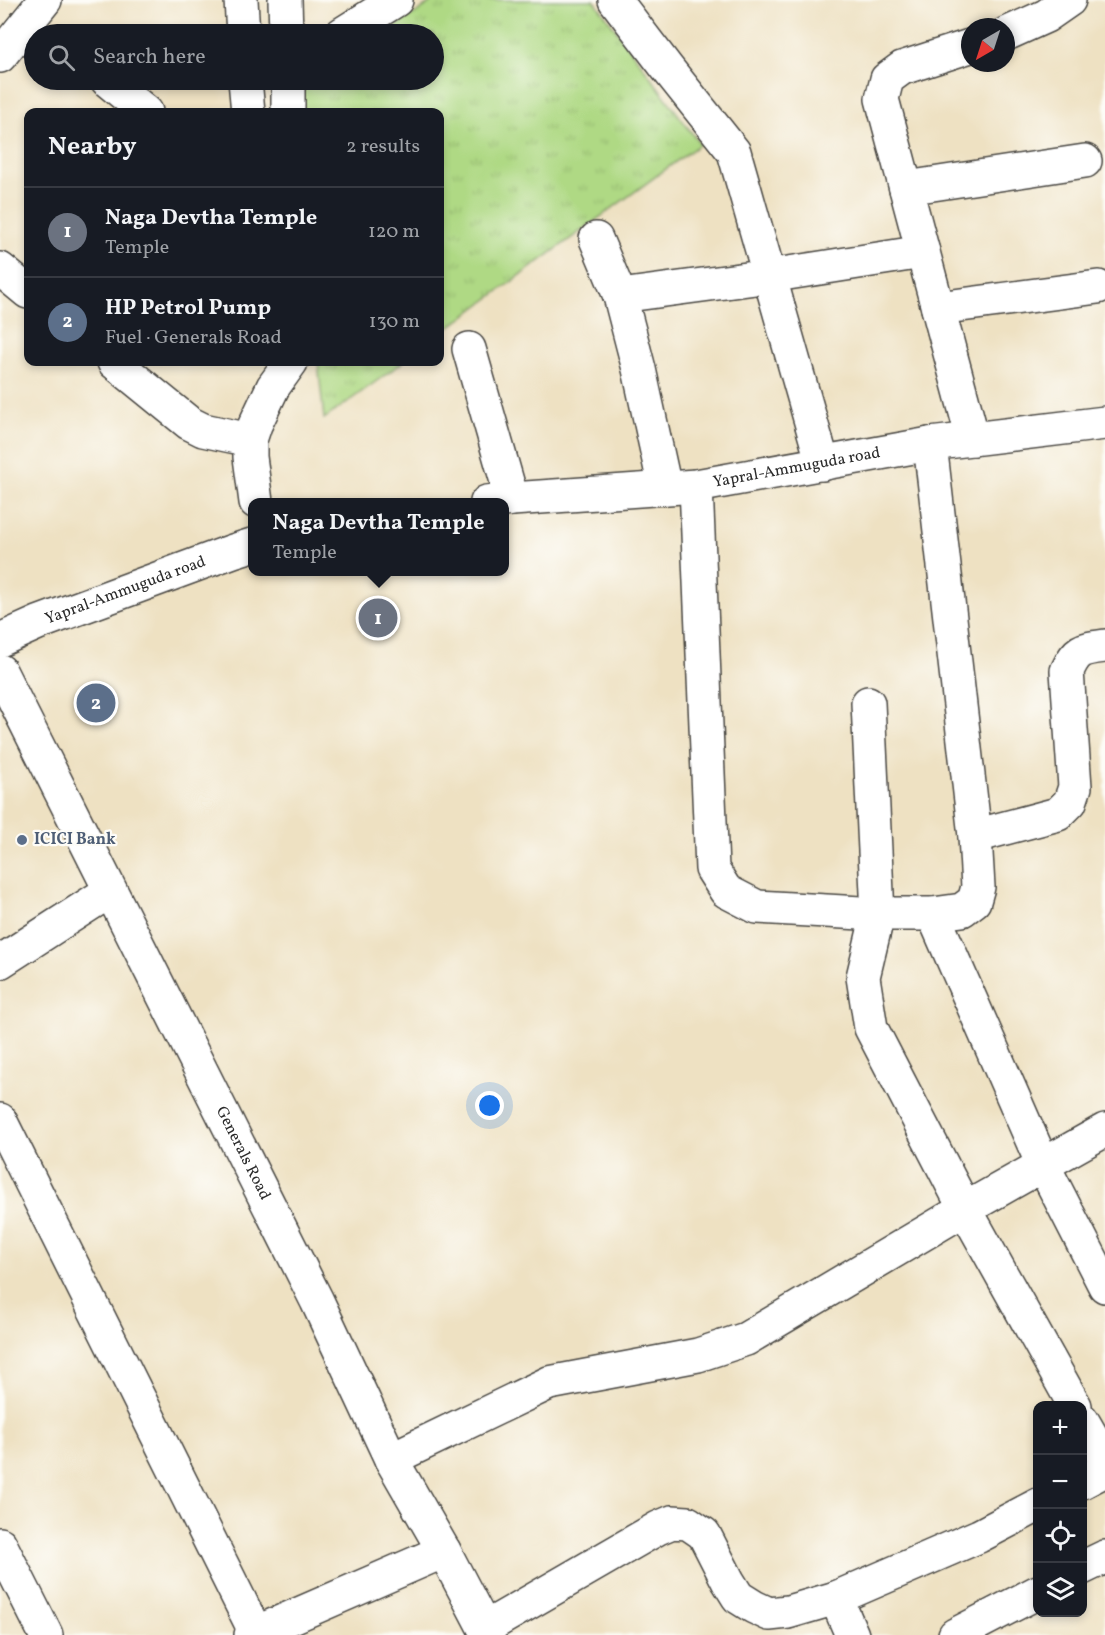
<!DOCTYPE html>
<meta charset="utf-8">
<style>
:root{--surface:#171b24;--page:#242831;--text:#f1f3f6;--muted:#9ea1a6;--line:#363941;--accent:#db2777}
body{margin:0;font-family:Vollkorn,serif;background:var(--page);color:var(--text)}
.controls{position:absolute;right:18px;bottom:18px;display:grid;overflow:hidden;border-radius:12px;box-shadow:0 3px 9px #0003}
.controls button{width:54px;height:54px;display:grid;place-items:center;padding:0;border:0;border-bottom:2px solid var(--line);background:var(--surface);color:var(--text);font:30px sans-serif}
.compass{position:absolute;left:961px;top:18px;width:54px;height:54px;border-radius:50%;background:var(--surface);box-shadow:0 3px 9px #0003;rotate:219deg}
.you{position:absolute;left:490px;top:1106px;width:21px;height:21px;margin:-15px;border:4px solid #fff;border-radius:50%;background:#1a73e8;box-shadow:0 0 0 9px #1a73e833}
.badge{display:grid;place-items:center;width:39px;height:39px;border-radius:50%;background:var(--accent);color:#fff;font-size:20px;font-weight:700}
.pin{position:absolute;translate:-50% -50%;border:3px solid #fff;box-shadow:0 2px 6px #0006}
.popup{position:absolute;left:248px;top:498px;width:261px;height:78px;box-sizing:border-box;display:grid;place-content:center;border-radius:12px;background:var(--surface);filter:drop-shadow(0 2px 4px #0005);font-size:20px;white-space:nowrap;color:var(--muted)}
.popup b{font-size:22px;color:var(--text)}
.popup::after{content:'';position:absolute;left:50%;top:100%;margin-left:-12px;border:12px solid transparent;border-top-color:var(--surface)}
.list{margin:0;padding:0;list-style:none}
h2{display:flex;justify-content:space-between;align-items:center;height:78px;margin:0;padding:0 24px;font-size:26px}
h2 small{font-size:20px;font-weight:400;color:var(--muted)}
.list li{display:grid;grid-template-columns:39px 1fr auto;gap:18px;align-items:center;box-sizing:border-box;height:90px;padding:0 24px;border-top:2px solid var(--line)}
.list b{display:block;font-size:22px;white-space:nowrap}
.list p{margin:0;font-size:20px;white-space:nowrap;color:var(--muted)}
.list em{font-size:20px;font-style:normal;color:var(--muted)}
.icon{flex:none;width:33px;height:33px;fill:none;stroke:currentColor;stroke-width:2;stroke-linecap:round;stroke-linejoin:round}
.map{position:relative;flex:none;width:1105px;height:1635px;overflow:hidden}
.search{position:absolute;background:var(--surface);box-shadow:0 3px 9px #0003;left:24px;top:24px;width:420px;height:66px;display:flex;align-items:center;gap:15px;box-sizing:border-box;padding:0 21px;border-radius:33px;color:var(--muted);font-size:22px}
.panel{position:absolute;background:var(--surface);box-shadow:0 3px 9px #0003;left:24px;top:108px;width:420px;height:258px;border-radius:12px}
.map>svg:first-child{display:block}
</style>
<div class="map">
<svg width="1105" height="1635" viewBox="0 0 1105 1635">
<defs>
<pattern id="grass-tufts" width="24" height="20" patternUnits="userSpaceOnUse" patternTransform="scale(1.5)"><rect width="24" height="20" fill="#afd984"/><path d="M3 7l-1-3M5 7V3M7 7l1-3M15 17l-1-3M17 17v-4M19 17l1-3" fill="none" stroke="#97ba72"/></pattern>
</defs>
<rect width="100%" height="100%" fill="#fdfcf7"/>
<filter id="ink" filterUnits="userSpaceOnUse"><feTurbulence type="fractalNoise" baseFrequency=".0167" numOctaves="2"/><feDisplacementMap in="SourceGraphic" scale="12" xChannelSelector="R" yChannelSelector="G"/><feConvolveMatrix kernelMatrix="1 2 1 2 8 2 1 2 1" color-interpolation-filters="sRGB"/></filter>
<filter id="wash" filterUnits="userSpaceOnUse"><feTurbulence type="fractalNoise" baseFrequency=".008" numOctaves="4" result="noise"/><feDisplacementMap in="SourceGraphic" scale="24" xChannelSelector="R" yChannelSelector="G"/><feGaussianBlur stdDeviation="1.35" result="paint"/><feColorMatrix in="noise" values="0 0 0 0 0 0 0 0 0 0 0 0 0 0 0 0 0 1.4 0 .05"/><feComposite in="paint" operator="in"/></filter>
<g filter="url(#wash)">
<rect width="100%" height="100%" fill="#eee1c2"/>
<g fill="url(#grass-tufts)" stroke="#6d8258" stroke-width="1.5">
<path d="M435 0H594L700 144 440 334V112H295L293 97 318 80H434V34H384Z"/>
<path d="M318 362H403L324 419Z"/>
</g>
</g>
<g filter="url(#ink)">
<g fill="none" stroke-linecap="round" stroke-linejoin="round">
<defs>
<g id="minor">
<path d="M241 0 243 34"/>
<path d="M285 0 286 34"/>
<path d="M615 0 667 68 734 152 823 464"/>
<path d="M342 34 396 0"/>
<path d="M1006 34 1046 16 1069 0"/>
<path d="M970 46 902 68 887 79 882 99 973 439"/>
<path d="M0 56 45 0"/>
<path d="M107 80 146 112"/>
<path d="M245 80 248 112"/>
<path d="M288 80V112"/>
<path d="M906 188 1085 161"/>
<path d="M596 239 620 296 639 369 665 488"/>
<path d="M0 269 28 292"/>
<path d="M620 296 769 276 923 252"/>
<path d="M938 308 1098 287"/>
<path d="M469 349 512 499"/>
<path d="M114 362 189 423 203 430 250 440"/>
<path d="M696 486 712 869 726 891 757 907 878 914H933L962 910 974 901 978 887 975 836 930 444"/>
<path d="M256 502 250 457V440L255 425 273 387 291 362"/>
<path id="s1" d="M0 671 317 1301 391 1459 444 1551 488 1635"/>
<path d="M868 703 878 914 863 977 871 1028 965 1209 1075 1406"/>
<path d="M975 836 1058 814 1070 802 1075 787 1067 671C1077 649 1082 649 1105 646"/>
<path d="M933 914 1043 1165 1105 1286"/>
<path d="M0 962 110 891"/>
<path d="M0 1120 257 1635"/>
<path d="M1082 1420 1105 1460"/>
<path d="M391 1459 549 1383 698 1355 746 1339 965 1209 1105 1130"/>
<path d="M1082 1482 1105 1470"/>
<path d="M0 1544 46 1635"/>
<path d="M1082 1568 1105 1557"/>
<path d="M836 1598 852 1635"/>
<path d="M485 1628 658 1528 672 1522 688 1523 704 1534 728 1581 738 1597 754 1607 769 1614 788 1612 836 1598 979 1536 1038 1505"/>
<path d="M251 1635 444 1551"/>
<path d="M955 1635 1038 1592"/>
</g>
<g id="major">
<path id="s2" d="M487 502 512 499 696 486 930 444 1105 423"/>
<path id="s3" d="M0 640 38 623 233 551 252 545"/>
</g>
</defs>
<use href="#minor" stroke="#484642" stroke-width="36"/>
<use href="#major" stroke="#484642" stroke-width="36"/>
<use href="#minor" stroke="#fff" stroke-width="33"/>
<use href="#major" stroke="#fff" stroke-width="33"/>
</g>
</g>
<circle fill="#5c6f8a" stroke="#fdfcf7" stroke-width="2" cx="22" cy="840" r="6"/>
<g text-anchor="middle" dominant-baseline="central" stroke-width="4.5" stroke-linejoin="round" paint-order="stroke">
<g font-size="16" fill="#2b2b2b" stroke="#fdfcf7">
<text stroke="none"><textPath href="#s2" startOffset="312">Yapral-Ammuguda road</textPath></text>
<text stroke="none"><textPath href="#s3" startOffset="135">Yapral-Ammuguda road</textPath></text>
<text stroke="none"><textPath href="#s1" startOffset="540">Generals Road</textPath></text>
</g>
<g font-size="16" font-weight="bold" fill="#4e5e75" stroke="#fdfcf7" text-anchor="start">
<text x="34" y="840">ICICI Bank</text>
</g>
</g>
</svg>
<div class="controls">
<button>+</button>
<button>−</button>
<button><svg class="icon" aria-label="locate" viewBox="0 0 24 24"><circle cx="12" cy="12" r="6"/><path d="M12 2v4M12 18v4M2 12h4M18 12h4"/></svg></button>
<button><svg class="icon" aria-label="layers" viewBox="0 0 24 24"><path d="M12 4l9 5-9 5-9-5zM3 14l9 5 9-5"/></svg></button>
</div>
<svg class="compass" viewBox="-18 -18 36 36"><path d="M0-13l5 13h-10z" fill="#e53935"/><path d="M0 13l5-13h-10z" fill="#9ea1a6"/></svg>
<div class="you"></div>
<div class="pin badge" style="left:378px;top:618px;background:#6b7280">1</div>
<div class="popup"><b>Naga Devtha Temple</b>Temple</div>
<div class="pin badge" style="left:96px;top:703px;background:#5c6f8a">2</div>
<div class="search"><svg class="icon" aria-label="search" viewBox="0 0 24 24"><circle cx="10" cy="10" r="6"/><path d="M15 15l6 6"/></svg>Search here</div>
<section class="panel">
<h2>Nearby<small>2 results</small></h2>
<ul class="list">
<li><span class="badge" style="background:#6b7280">1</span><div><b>Naga Devtha Temple</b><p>Temple</p></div><em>120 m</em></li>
<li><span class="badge" style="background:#5c6f8a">2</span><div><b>HP Petrol Pump</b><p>Fuel · Generals Road</p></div><em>130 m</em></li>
</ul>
</section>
</div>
